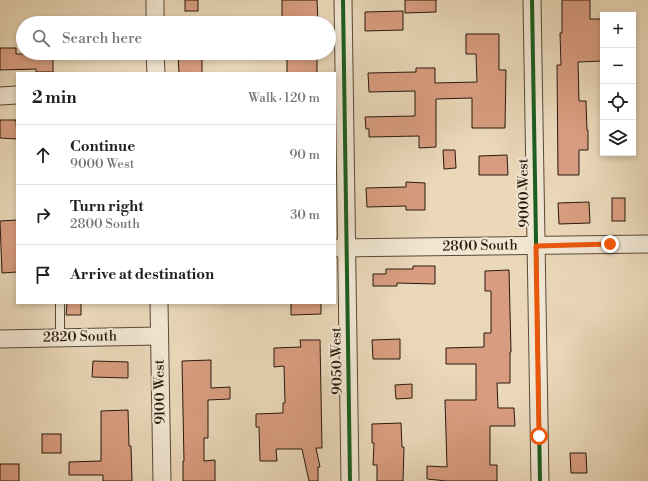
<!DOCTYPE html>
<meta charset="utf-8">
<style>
:root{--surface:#fff;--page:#f6f6f6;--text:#202124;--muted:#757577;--line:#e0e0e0}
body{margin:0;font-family:"Libre Bodoni",serif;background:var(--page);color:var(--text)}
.controls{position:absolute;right:12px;top:12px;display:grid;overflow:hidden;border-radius:0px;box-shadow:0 2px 6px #0003}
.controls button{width:36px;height:36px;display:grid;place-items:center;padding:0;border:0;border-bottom:1px solid var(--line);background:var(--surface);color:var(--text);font:20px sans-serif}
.stop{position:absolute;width:12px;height:12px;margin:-9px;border:3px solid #ea580c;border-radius:50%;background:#fff}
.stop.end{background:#ea580c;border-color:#fff;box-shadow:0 1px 4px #0008}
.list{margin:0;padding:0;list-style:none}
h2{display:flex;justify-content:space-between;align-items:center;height:52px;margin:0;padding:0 16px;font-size:17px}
h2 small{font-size:13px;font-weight:400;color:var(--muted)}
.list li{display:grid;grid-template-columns:26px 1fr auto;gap:12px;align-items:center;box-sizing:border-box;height:60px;padding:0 16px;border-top:1px solid var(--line)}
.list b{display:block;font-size:15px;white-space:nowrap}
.list p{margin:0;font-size:13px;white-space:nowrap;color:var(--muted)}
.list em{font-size:13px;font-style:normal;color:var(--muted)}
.icon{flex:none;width:22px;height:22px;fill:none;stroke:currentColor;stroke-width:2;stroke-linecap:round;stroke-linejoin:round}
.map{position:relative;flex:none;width:648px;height:481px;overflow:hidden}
.search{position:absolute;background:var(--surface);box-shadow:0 2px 6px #0003;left:16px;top:16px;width:320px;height:44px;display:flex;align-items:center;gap:10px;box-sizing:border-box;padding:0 14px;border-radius:22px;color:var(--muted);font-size:15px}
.panel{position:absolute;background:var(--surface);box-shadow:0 2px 6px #0003;left:16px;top:72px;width:320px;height:232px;border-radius:0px}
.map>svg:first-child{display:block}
</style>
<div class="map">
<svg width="648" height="481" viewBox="0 0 648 481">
<rect width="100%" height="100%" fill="#ead8b9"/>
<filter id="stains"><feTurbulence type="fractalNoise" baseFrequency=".005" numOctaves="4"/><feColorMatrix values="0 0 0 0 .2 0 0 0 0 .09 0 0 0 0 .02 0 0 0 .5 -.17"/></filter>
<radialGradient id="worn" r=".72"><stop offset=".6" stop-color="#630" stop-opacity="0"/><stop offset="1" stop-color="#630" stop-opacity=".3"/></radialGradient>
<g fill="#d89d80" stroke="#29190d">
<rect x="185" y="0" width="13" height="11"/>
<path d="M282 0H317L318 23H282Z"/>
<path d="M405 0H436V12L405 13Z"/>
<path d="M562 0H590V19H603V61L578 62 579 101H586L587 130H588V150H579V175H558L557 65H561L560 33H562Z"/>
<path d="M403 11V30L365 31V12Z"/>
<path d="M466 34H499V70H506L505 128H472V98L436 99V147L419 148V136L369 137V129H366L365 117 415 116V91L369 92 368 73 416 72V68H435V83L477 82 476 54H466Z"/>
<path d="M0 48H16V54H53V72H36V69L0 70Z"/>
<path d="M178 53H202V73H179Z"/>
<rect x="287" y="56" width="30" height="17"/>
<path d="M0 120H16L17 139 0 138Z"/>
<path d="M443 150H455L456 168 444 169Z"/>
<path d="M507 155 508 175H479V156Z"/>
<path d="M406 182 425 183V210H406V206L367 207 366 188 406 187Z"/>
<rect x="612" y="198" width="13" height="23"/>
<path d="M589 202 590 223 559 224 558 203Z"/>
<path d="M17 220V272L2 273 0 221Z"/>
<path d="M413 266H435V284L397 283V286H373V274H386V269H413Z"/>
<path d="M509 270 511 352H510V383H497L498 408H514L515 426H490V465H497V481H447L427 479V466L447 467 445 400H476V364H446V348L484 347V333H491V291H485V271Z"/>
<path d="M67 303H81V315H66Z"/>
<path d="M291 303H321V314L291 315Z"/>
<path d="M400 339V359H373L372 340Z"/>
<path d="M300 340H320L322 448H316L320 467H318V481H309L302 449H276L277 461H260L259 427H256V414L283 413V403H285L284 366 274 367V348L301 347Z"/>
<path d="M211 360V388L230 387V399L208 400V438H204V461L215 460V481H183V461H184L182 361Z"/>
<path d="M93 361 128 362V378L92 377Z"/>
<path d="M412 384V398L396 399 395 385Z"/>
<path d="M128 410 129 446H131L132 481H103V475H69V462L101 461V411Z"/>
<path d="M401 423 402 447H404L403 481H377V465H373L374 443H372V424Z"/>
<rect x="42" y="434" width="19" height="19"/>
<path d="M570 453H586L587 473H571Z"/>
<rect x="0" y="464" width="19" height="17"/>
</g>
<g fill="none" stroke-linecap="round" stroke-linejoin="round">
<defs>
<path id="service" d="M60 303V337"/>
<g id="minor">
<path d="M155 0V23"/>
<path d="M343 0 350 481"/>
<path d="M532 0 540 481"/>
<path d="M155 53 156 73"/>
<path d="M0 96 17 95"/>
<path d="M336 248 648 244"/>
<path d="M159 303 162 481"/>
<path d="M0 339 159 336"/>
</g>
</defs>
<use href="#service" stroke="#594938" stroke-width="10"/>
<use href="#minor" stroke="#594938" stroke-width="19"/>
<use href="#service" stroke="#f1e6d2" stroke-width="8"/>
<use href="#minor" stroke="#f1e6d2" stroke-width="17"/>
<defs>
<g id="cycleway">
<path d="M343 0 350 481"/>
<path d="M532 0 540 481"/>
</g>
</defs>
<use href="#cycleway" stroke="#f1e6d2" stroke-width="6"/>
<use href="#cycleway" stroke="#1b5e20" stroke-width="4"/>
</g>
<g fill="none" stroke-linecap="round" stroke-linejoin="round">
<path stroke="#ea580c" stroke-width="5" d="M539 436 536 246 610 244"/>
</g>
<g text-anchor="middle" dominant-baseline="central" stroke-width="4" stroke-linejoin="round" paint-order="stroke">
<g font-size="14" fill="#29190d" stroke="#f1e6d2">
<text transform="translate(524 193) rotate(-91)">9000 West</text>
<text transform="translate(480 246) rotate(-1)">2800 South</text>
<text transform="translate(80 337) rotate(-1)">2820 South</text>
<text transform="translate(337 361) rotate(-91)">9050 West</text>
<text transform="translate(160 392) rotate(-91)">9100 West</text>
</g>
</g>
<rect width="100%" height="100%" filter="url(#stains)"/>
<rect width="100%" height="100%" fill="url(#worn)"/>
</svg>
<div class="controls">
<button>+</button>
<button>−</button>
<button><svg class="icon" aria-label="locate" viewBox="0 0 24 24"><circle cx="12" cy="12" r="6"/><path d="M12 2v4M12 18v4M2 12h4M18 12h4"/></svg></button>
<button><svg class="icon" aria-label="layers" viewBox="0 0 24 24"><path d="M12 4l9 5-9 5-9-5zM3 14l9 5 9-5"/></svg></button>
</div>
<div class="stop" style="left:539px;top:436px"></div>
<div class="stop end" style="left:610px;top:244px"></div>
<div class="search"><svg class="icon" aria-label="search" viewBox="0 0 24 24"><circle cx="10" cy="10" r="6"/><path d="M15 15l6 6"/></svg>Search here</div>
<section class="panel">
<h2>2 min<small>Walk · 120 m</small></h2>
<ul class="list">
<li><svg class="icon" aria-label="ahead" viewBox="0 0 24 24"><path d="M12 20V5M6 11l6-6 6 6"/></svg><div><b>Continue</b><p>9000 West</p></div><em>90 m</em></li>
<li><svg class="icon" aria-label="right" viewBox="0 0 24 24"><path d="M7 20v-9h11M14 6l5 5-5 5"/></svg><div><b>Turn right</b><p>2800 South</p></div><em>30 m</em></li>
<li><svg class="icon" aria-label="arrive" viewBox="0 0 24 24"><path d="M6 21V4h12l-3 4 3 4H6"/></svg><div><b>Arrive at destination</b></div></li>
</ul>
</section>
</div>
